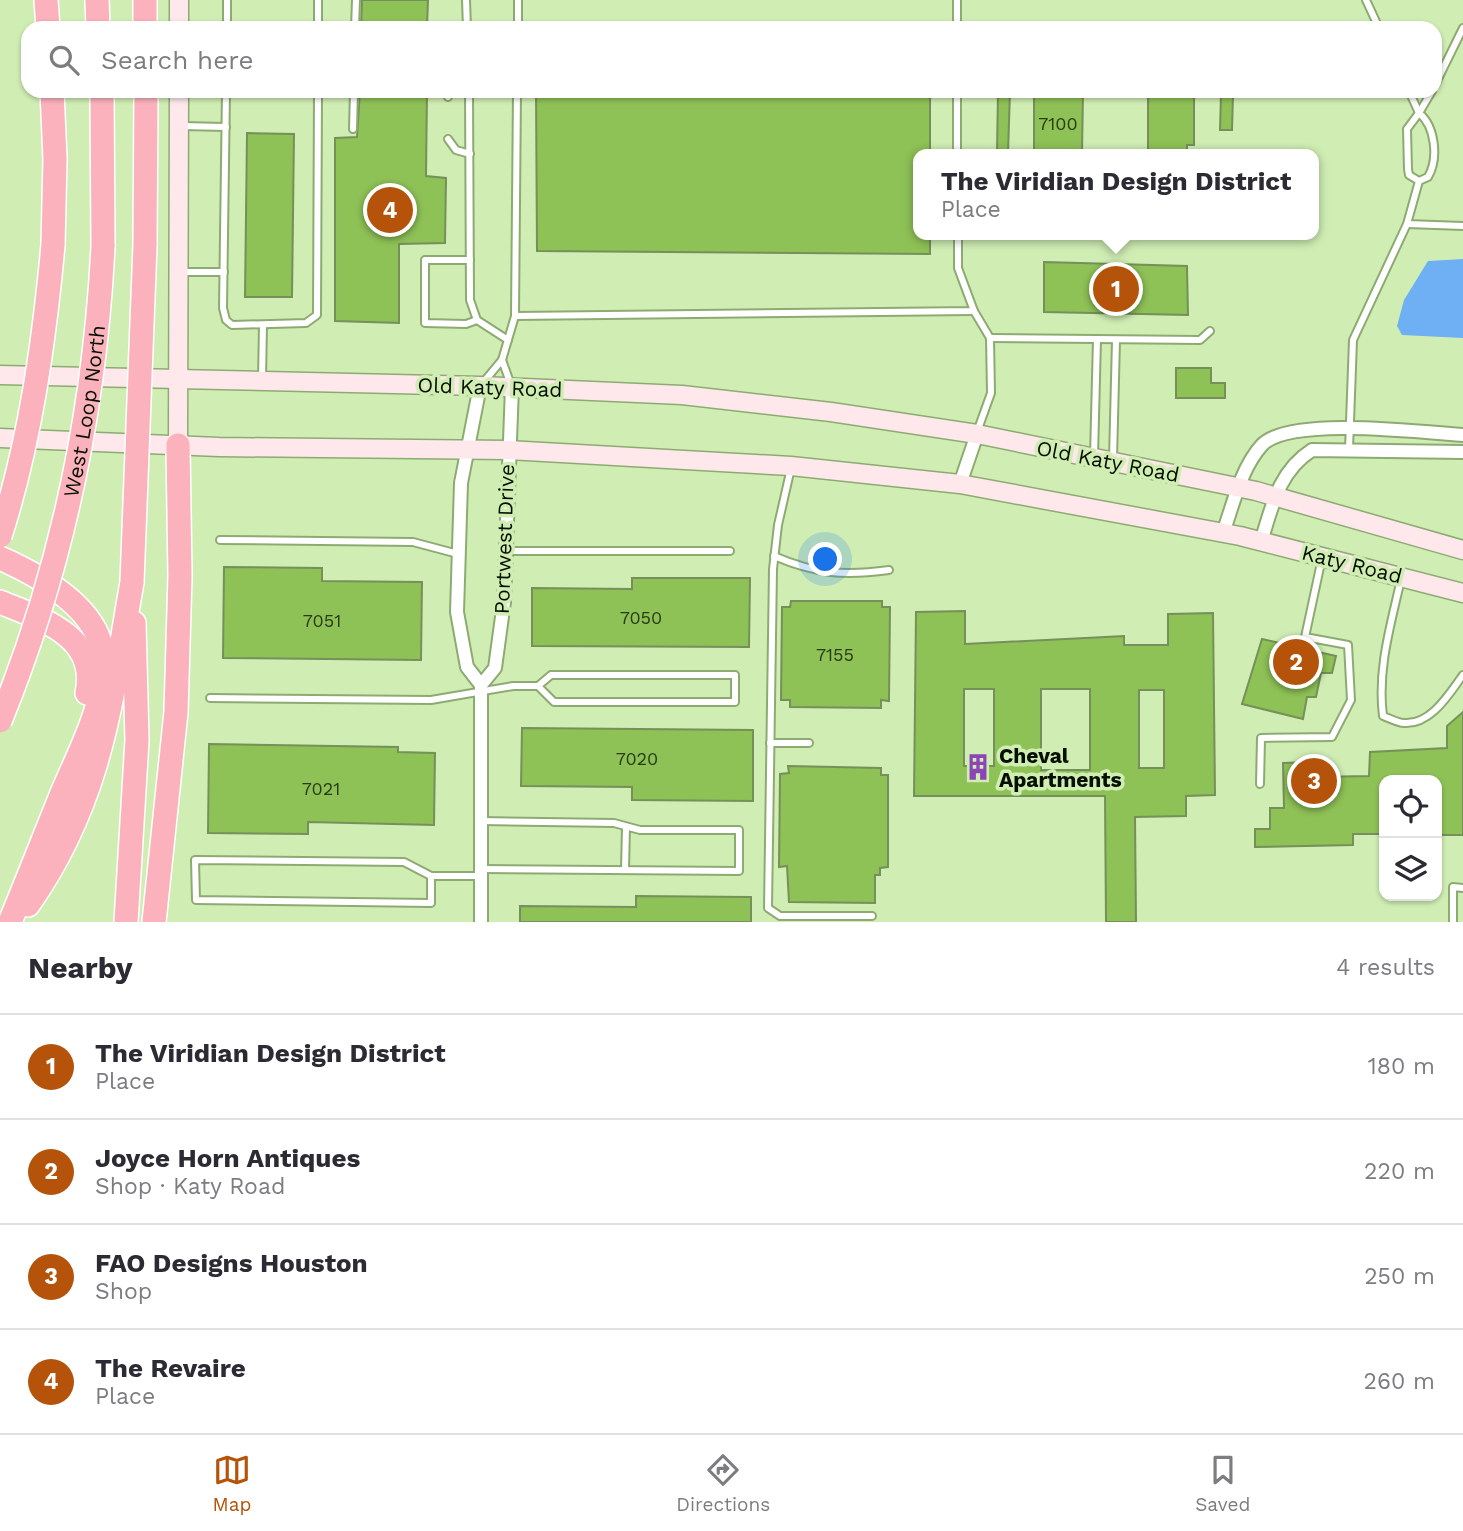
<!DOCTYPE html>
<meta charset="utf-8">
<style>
:root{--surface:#fff;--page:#f2f2f3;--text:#2b2b33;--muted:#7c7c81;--line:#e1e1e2;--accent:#b45309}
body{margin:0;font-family:"Work Sans",sans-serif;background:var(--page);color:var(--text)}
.controls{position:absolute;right:21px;bottom:21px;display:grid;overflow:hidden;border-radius:14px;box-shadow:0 2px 5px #0004}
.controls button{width:63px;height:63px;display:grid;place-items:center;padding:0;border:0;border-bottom:2px solid var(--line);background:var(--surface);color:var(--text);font:35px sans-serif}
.you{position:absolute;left:826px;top:560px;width:24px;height:24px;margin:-18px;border:5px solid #fff;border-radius:50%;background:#1a73e8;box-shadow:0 0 0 10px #1a73e833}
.badge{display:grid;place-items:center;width:46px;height:46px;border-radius:50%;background:var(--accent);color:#fff;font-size:23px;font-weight:700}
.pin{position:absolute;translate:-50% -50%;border:4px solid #fff;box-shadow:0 2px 7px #0006}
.popup{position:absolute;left:913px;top:149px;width:406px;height:91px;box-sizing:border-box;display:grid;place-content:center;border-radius:14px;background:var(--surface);filter:drop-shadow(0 2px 5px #0005);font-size:23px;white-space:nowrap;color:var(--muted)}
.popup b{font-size:26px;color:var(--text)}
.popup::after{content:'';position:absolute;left:50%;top:100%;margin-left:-14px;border:14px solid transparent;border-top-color:var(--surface)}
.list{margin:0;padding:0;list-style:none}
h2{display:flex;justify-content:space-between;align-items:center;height:91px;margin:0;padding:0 28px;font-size:30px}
h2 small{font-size:23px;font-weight:400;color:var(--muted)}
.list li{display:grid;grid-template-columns:46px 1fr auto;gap:21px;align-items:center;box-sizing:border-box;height:105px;padding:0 28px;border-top:2px solid var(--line)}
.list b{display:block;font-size:26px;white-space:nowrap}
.list p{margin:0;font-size:23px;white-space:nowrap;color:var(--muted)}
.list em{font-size:23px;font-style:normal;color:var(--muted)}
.icon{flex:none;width:38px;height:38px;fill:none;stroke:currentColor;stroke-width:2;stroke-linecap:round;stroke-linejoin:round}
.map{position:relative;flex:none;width:1463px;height:922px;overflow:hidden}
.search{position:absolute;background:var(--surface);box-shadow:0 2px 5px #0004;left:21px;right:21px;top:21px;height:77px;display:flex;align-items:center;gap:18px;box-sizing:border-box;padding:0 24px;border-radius:21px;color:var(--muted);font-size:26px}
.sheet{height:511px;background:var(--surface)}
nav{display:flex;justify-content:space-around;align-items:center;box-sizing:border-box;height:98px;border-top:2px solid var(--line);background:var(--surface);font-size:19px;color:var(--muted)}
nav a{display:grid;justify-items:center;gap:4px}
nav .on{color:var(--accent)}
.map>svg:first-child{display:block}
</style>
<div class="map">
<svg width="1463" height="922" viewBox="0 0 1463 922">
<rect width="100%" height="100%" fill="#d0eeb4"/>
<path fill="#6eb0f3" d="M1463 259V338L1402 335 1397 326 1404 300 1428 261Z"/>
<g fill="#8ec156" stroke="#75905a" stroke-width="2" fill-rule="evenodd">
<path d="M362 0H428L427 28H361Z"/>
<path d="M360 91H427L426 176 446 178 445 243 399 244V323L335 321V138L357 137Z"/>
<path d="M536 91H930V154H918V235H930V254L537 251Z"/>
<path d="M998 91H1010L1008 154H997Z"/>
<path d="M1034 91H1083L1082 154H1034Z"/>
<path d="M1148 91H1194V145H1187V154H1148Z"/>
<path d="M1221 94H1233L1232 130H1220Z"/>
<path d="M247 133 294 134 292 297H245Z"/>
<path d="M1044 262 1187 266 1188 315 1044 312Z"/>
<path d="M1176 368H1211V383H1225V398H1176Z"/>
<path d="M224 567 322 568V581L422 582 421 660 223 658Z"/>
<path d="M632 578H750L749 647 532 646V588L632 589Z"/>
<path d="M791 601H882V607H890L889 701 881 700V708L790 707V700H781L782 607H790Z"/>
<path d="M965 611V644L1124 636V645H1168V614L1213 613 1215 795 1186 796V816L1135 817 1136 922H1106L1105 796H914L916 612ZM964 689H994V766H964ZM1041 689H1090V770H1041ZM1139 690H1164V768H1139Z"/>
<path d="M1262 639 1336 656 1332 673H1321L1316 697H1307L1303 719 1242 704Z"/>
<path d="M1463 712V835H1437V780H1384V834H1353V845L1255 847V829H1270V808H1284L1283 763 1313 762V777L1369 776 1370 752 1447 748V726Z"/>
<path d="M522 728 753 730V801L632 800V787L521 786Z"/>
<path d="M209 744 398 747V752L435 753 434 825 308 822V834L208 833Z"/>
<path d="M788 766 881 768V775H888V867L880 868V875H875V903L789 902 787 866 779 867 780 774 789 773Z"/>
<path d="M636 896 751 897V922H520V906L636 907Z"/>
</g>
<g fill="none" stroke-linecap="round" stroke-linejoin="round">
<defs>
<g id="service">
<path d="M466 0 467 28"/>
<path d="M957 0V28"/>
<path d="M1366 0 1379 28"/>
<path d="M227 28V0"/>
<path d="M318 28V0"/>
<path d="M355 28 356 0"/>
<path d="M518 28V0"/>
<path d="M1435 85 1463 28"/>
<path d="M226 91 223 308 226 320 232 325 306 323 317 315 318 91"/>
<path d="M469 91 470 300 477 320 508 340"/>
<path d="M957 91V154"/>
<path d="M1409 91 1419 113"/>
<path d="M448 97 449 91"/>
<path d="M1419 113 1432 91"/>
<path d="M181 126 226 127"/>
<path d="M353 129 354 91"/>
<path d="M448 139 456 150 470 154"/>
<path d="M1419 181 1409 175 1408 169 1407 129 1419 113C1435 126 1439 158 1428 177L1419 181 1407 224 1463 226"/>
<path d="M470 260H425V323L466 324 477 320"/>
<path d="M181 272H224"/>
<path d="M974 311 990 338 991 393 977 432"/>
<path d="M515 316 974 311 958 268V235"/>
<path d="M990 338 1200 340 1210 331"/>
<path d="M502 360 511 385"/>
<path d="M262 379 263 325"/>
<path d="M482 384 502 360 515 316 517 91"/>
<path d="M1349 449 1353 340 1407 224"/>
<path d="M1094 456 1097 339"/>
<path d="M1113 459 1116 340"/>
<path d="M791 468 778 525 773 569 768 908 780 916H872"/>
<path d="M220 540 413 542 458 554"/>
<path d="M505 551H730"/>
<path d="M774 556C816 574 844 576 889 570"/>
<path d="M1401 579C1391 624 1377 669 1383 716 1389 718 1398 723 1404 723 1431 725 1449 694 1463 675"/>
<path d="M210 698 431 700 513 686H538L551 675H735V702H554L538 686"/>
<path d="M770 743H809"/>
<path d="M1260 784 1261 738 1332 737 1351 700 1348 645 1305 637 1322 558"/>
<path d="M481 821 614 823 640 830H739V871L481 869"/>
<path d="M625 870 626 827"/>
<path d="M431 876V903L196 900 195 860 404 862 431 876H481"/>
<path d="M1453 922V887L1463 888"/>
</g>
<g id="minor">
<path d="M480 386 461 483 457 612 467 667 481 685"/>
<path d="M960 484 977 434"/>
<path d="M1223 533C1233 505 1241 468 1262 445 1289 416 1422 432 1463 435"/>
<path d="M1261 542C1272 506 1279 471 1312 450L1463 452"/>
<path d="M481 922V685L495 668 504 602 512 387"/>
</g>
<g id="secondary">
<path d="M179 0V28"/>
<path d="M0 375 480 386 682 395 831 412 977 434 1256 491 1463 550"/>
<path d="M0 438 219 447 507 450 791 466 960 484 1240 536 1463 593"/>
<path d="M178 445 179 91"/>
</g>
<g id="motorway">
<path d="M46 0 48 28"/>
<path d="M97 0 98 28"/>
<path d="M145 0V28"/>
<path d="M52 91 55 159 53 245"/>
<path d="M102 91 103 246"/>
<path d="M145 245 146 91"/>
<path d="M0 558C36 574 91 604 101 646 112 697 78 753 60 798 43 840 27 881 10 922"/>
<path d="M0 602C41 619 99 636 87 693"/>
<path d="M28 905C101 801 111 703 132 582"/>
<path d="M126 922 137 740 134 623"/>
<path d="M154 922 176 712 180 576 178 445"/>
</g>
</defs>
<use href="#service" stroke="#8eaa73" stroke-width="10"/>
<use href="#minor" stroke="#8eaa73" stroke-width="16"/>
<use href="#secondary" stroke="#8eaa73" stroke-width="21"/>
<use href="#motorway" stroke="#fff" stroke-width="26"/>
<use href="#service" stroke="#fff" stroke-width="6"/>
<use href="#minor" stroke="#fff" stroke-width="12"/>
<use href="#secondary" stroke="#fee8eb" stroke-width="18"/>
<use href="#motorway" stroke="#fcb2bc" stroke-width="23"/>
<defs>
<g id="motorway-bridge">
<path d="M0 536C30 442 44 343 53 245"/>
<path d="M132 582 145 245"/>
<path id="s1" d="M0 721C62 569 95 409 103 246"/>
</g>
</defs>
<use href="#motorway-bridge" stroke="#fff" stroke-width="26" stroke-linecap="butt"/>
<use href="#motorway-bridge" stroke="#fcb2bc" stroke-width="23"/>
</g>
<defs>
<symbol id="building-bare" viewBox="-9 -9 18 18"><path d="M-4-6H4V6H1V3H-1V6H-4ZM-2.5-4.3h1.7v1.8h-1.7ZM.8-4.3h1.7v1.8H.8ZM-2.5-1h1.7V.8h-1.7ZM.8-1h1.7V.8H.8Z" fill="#8c44b7" stroke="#d0eeb4" stroke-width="2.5" paint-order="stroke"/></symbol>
</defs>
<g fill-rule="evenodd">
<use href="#building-bare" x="959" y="748" width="38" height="38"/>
</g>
<g text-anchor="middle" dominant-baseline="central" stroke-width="7" stroke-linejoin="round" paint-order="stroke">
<g font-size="18" fill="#293c16">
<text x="1058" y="123">7100</text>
<text x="641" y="617">7050</text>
<text x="322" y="620">7051</text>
<text x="835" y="654">7155</text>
<text x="637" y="758">7020</text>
<text x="321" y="788">7021</text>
</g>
<g font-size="21" fill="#071000" stroke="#d0eeb4">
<text transform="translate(490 387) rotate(2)">Old Katy Road</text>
<text stroke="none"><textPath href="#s1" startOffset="322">West Loop North</textPath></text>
<text transform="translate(1108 461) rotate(11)">Old Katy Road</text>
<text transform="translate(504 539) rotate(-88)">Portwest Drive</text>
<text transform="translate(1352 564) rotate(14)">Katy Road</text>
</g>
<g font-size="21" font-weight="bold" fill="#071000" stroke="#d0eeb4" text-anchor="start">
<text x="999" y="755">Cheval<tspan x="999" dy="24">Apartments</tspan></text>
</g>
</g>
</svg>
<div class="controls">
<button><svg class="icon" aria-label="locate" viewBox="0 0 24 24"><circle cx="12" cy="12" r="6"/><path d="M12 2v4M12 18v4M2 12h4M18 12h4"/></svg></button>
<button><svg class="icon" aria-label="layers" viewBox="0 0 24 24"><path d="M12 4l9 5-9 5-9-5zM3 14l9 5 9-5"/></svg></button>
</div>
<div class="you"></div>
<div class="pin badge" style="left:1116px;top:289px">1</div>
<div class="popup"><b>The Viridian Design District</b>Place</div>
<div class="pin badge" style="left:1296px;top:662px">2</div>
<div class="pin badge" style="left:1314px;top:781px">3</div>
<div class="pin badge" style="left:390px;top:210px">4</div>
<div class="search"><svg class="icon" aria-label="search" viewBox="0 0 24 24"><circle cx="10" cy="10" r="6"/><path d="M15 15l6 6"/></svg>Search here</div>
</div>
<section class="sheet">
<h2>Nearby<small>4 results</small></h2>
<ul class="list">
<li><span class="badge">1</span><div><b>The Viridian Design District</b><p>Place</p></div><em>180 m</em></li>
<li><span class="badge">2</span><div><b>Joyce Horn Antiques</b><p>Shop · Katy Road</p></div><em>220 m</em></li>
<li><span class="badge">3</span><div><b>FAO Designs Houston</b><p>Shop</p></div><em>250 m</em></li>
<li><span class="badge">4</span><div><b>The Revaire</b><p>Place</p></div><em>260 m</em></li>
</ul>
</section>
<nav>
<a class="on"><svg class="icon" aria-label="map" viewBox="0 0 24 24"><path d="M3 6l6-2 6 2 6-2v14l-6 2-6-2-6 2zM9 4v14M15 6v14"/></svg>Map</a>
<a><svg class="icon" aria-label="directions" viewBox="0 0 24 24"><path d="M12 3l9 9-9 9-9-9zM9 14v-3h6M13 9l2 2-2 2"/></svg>Directions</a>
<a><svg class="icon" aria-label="saved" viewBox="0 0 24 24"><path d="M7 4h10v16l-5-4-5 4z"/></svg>Saved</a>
</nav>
